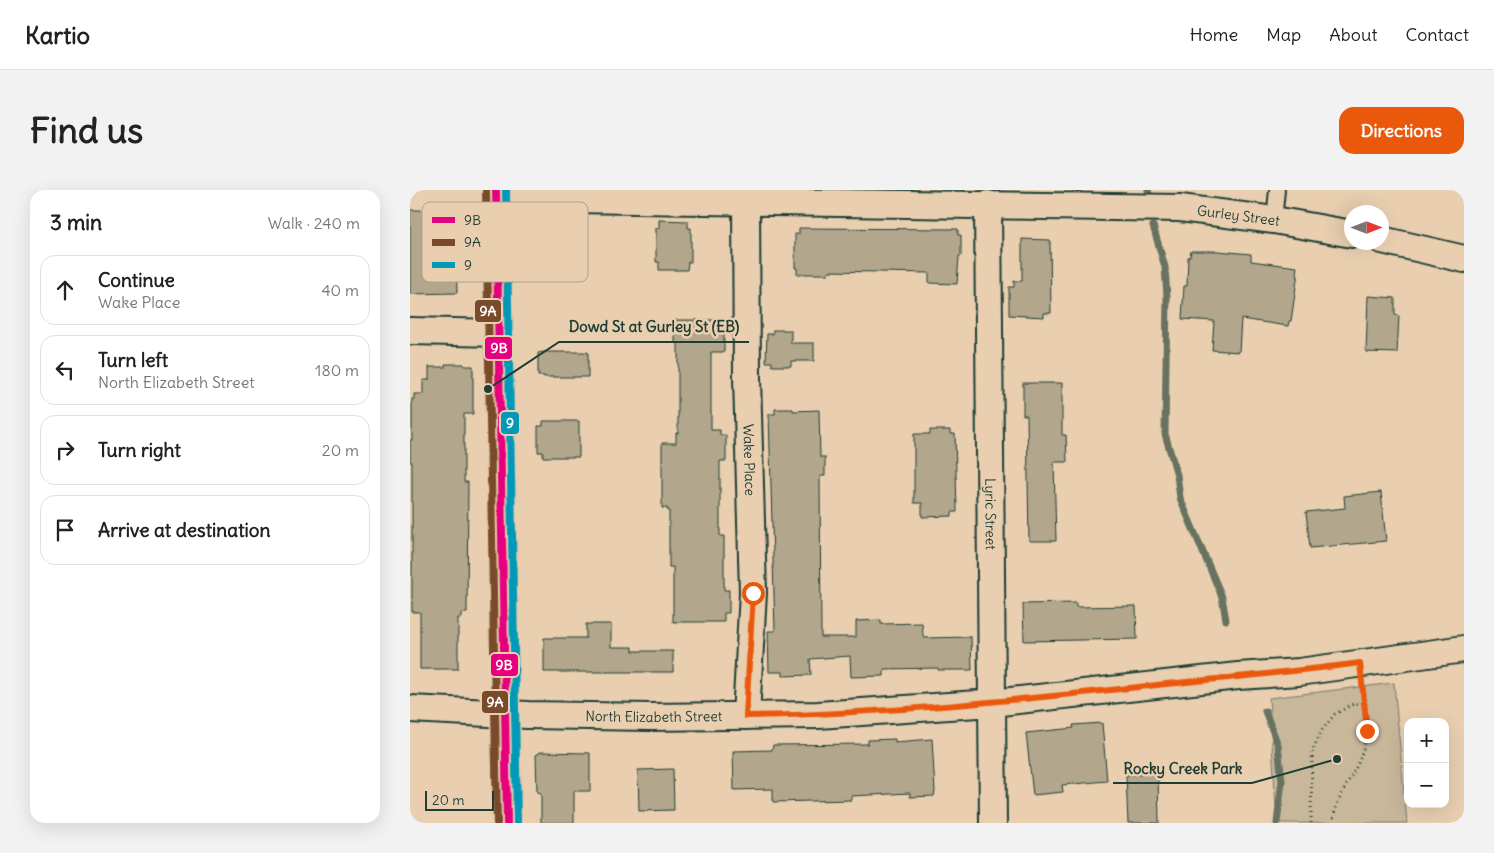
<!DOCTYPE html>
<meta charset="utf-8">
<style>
:root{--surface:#fff;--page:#f2f2f2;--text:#222;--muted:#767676;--line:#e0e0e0;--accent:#ea580c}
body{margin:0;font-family:Delius,sans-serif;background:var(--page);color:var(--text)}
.controls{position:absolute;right:15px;bottom:15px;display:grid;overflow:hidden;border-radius:10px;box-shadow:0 5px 20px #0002}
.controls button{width:45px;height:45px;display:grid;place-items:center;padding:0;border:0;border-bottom:1px solid var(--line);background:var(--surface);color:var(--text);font:25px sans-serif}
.compass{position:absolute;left:934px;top:15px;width:45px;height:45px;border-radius:50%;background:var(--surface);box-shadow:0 5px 20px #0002;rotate:90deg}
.scale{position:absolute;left:15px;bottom:12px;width:69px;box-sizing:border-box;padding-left:5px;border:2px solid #1f3d34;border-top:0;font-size:14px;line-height:18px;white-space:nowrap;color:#1f3d34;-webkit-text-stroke:4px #e9cfb0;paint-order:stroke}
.stop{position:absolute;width:15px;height:15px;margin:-11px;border:4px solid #ea580c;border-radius:50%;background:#fff}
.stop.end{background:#ea580c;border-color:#fff;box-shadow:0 1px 5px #0008}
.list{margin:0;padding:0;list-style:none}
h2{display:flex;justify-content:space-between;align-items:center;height:65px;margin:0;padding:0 20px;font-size:21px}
h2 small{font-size:16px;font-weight:400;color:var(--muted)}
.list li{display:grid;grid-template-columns:32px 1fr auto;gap:15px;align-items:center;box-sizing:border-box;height:70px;margin:0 10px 10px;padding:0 10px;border:1px solid var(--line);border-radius:15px}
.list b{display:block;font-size:19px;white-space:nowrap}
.list p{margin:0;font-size:16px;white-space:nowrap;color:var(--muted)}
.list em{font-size:16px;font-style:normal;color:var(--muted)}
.icon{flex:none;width:28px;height:28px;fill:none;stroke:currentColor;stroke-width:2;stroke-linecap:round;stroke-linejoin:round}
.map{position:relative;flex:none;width:1054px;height:633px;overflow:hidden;border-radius:15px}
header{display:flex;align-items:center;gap:30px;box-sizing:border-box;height:70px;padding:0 25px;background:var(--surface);border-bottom:1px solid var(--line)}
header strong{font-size:24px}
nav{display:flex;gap:28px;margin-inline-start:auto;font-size:18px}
.intro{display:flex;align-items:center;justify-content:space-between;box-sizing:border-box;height:120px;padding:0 30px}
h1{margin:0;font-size:35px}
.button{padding:12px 22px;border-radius:15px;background:var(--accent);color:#fff;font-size:18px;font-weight:700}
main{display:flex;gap:30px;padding:0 30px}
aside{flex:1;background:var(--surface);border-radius:15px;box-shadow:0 5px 20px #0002}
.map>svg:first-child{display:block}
</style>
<header>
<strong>Kartio</strong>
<nav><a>Home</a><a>Map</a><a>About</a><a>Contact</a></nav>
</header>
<div class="intro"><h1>Find us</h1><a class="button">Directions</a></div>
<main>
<aside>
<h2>3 min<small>Walk · 240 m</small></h2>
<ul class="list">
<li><svg class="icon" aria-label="ahead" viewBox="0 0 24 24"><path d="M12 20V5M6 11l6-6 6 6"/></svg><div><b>Continue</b><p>Wake Place</p></div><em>40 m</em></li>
<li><svg class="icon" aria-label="left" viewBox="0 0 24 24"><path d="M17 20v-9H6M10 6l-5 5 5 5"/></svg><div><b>Turn left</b><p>North Elizabeth Street</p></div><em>180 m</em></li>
<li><svg class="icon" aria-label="right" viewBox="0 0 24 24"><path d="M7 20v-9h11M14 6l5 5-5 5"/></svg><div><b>Turn right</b></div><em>20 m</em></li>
<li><svg class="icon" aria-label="arrive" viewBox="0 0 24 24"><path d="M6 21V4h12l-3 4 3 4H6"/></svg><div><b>Arrive at destination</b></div></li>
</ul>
</aside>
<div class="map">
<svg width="1054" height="633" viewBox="0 0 1054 633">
<rect width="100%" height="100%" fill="#e9cfb0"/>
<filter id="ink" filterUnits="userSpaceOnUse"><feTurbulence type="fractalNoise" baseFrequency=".02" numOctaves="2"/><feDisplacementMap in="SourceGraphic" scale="10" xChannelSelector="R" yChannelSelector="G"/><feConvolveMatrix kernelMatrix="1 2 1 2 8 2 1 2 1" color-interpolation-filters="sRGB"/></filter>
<g filter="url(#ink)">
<path fill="#c8b79b" stroke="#747a68" d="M984 493 997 633H867L859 508Z"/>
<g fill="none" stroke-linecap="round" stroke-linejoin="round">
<g stroke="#687261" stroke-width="7">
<path d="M738 0 739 4"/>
<path d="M743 36 755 77 757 107 755 244 767 285 770 308 812 407 816 430"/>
<path d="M855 521 868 555 872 591 867 633"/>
</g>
</g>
<g fill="#b2a68d" stroke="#1f3d34">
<path d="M34 16 62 17V53L46 54 47 103 0 104V20H35Z"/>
<path d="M249 30 278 31V38H281V72H278L277 80H249V72H246V38H249Z"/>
<path d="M389 38 548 39V45H551V66H549L547 94 519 93V83L418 81V84H387V78H385V44H389Z"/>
<path d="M612 49 640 50 641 123H634V127L599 125V97H604V91H612Z"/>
<path d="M781 61H808L841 64V71L887 77 886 83H888L881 131H879L878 136 831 129 829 162 802 160 804 131 772 129 774 96H777L778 67H780Z"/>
<path d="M958 106 985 108V125L989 126 987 163 956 162Z"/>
<path d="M265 130H314V162H301V240H310V245H316V271H310V346H314V400H319V423H314V432H263V377H259V320H257V318H252V253H266V243H268V153H265Z"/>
<path d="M363 140H381V153H404V171H381V176H362V172H356L357 144H363Z"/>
<path d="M134 162H178V187H134V186H128V163Z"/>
<path d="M35 174H54V176H63V224H54V292H58L57 423H51V428H48V479H10V422H2V272H0V250H2V209H4V204H13V190H19V177H35Z"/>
<path d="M613 193H652V245H656L657 272H644L646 351H619L617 225H613Z"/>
<path d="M365 219H383V221L409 220 410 267H415V286H410L411 447H446V431L471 430V434L512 433 513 446 514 448 561 447 562 480H528V478L474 479V486L441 487 440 466 400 469 401 485 373 486V482H359L358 441H365L359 224H365Z"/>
<path d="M133 231H169V267H133V262H128V236H133Z"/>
<path d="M520 240H540V244H545L547 322H542V326L512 327V313H504V244H520Z"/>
<path d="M971 302 976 351 900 358 896 322 935 318 934 306Z"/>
<path d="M666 413V417L726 416 727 449 614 451 613 414Z"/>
<path d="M176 434H201V457H223V461H263V482H134V448H176Z"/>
<path d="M692 533 697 591 652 595 653 602 623 605 616 543 664 538 663 535Z"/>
<path d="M485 549V552L522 549 525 601 524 606 500 607V603L441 606V610L363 612V599L324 600 323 561 362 560 363 555 458 554V550Z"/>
<path d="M129 562 180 563V601H164V633H131V603L127 602 126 564H129Z"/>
<path d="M263 579 264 620 229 621 228 580Z"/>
<path d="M748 584 749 633H718L716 585Z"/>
</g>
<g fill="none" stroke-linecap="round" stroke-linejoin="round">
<defs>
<path id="lane" d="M864 30 867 0"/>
<g id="street">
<path d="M86 0 97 633"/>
<path id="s1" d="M87 8 770 18 864 30 942 44"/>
<path id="s2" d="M336 12 337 188 343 403 336 526"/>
<path id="s3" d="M578 14 583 633"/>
<path d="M972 50 1054 69"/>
<path d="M0 141 88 143"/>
<path id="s4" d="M0 519 118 525 240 527 408 525 582 513 828 486 889 482 1054 459"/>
</g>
</defs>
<use href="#lane" stroke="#1f3d34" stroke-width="18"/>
<use href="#street" stroke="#1f3d34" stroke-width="30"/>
<g stroke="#1f3d34" stroke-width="3" stroke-dasharray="1 4" stroke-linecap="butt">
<path d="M901 633 902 562 912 540 925 524 943 514 956 512"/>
<path d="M923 633C924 615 935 598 943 583 960 552 958 530 953 496"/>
</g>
<use href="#lane" stroke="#e9cfb0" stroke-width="14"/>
<use href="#street" stroke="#e9cfb0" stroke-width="26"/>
<defs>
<path id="bus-1" d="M86 0 97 633"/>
<path id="bus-2" d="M76 0 87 633"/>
<path id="bus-3" d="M96 0 107 633"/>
</defs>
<use href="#bus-1" stroke="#e9cfb0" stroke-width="11"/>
<use href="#bus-2" stroke="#e9cfb0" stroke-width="11"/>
<use href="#bus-3" stroke="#e9cfb0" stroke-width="11"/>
<use href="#bus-1" stroke="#e5007d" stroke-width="8"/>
<use href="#bus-2" stroke="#7a4b2a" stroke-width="8"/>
<use href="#bus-3" stroke="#0599b7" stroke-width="8"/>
</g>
</g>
<g fill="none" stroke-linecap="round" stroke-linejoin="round" filter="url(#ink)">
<path stroke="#ea580c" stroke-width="6" d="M343 403 336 526C473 524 610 510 747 495 815 488 883 482 950 473L957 541"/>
</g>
<g text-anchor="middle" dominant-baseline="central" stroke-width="5" stroke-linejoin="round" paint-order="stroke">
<g font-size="14" fill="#1f3d34" stroke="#e9cfb0">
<text stroke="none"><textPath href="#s1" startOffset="742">Gurley Street</textPath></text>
<text stroke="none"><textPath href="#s2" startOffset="258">Wake Place</textPath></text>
<text stroke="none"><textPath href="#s3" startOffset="310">Lyric Street</textPath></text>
<text stroke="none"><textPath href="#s4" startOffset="244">North Elizabeth Street</textPath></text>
</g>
</g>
<rect x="12" y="12" width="166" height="80" rx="8" fill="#e9cfb0" stroke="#aca38b" stroke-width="1"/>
<rect x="22" y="27" width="23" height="6" fill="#e5007d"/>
<rect x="22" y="49" width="23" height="7" fill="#7a4b2a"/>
<rect x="22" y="72" width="23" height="6" fill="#0599b7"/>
<g font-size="14" fill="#1f3d34">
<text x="54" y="35">9B</text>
<text x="54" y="57">9A</text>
<text x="54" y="80">9</text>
</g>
<path fill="none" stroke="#1f3d34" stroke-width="2" d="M78 199L149 152H339M927 569L842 593H703"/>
<g fill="#1f3d34" stroke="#e9cfb0" stroke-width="2">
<circle cx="78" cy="199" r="5"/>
<circle cx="927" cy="569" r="5"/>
</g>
<g font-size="15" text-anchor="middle" font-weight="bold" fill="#1f3d34" stroke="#e9cfb0" stroke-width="5" stroke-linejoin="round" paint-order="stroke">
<text x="244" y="142">Dowd St at Gurley St (EB)</text>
<text x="773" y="584">Rocky Creek Park</text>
</g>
<g stroke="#e9cfb0" stroke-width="2">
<rect x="64" y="109" width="28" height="24" rx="5" fill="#7a4b2a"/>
<rect x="74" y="146" width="29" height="24" rx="5" fill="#e5007d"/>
<rect x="90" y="221" width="20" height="24" rx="5" fill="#0599b7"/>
<rect x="80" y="463" width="29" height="24" rx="5" fill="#e5007d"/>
<rect x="71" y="500" width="28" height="24" rx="5" fill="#7a4b2a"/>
</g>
<g font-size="14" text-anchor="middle" font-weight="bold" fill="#fff">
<text x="78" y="126">9A</text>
<text x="89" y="163">9B</text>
<text x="100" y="238">9</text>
<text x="94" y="480">9B</text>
<text x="85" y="517">9A</text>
</g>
</svg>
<div class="controls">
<button>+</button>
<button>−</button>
</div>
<svg class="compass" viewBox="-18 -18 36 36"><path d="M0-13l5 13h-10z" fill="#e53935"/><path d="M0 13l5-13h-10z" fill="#767676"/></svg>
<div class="scale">20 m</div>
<div class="stop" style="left:343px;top:403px"></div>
<div class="stop end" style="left:957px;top:541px"></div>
</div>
</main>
